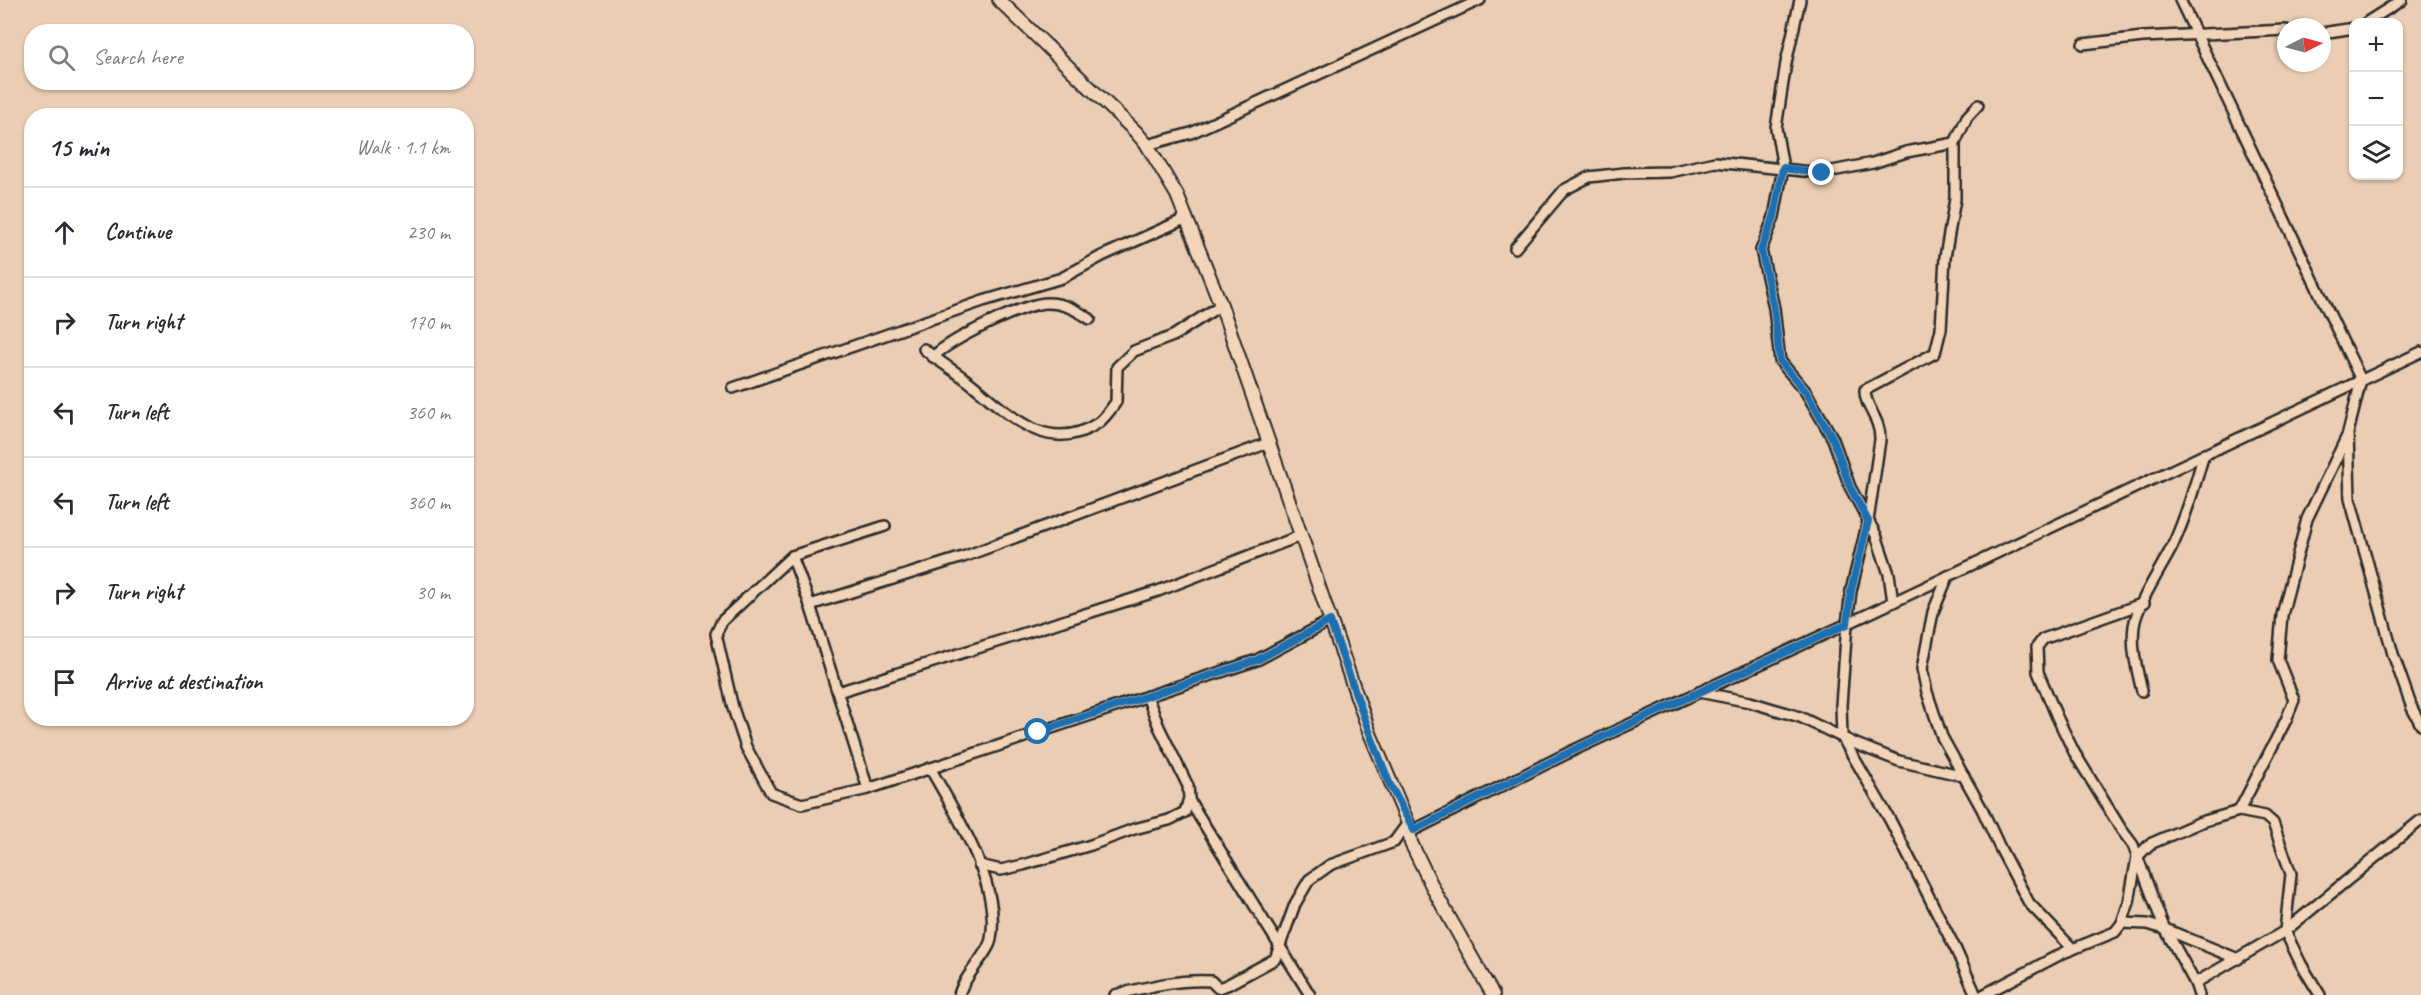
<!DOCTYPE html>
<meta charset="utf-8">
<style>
:root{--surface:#fff;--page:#f7f7f7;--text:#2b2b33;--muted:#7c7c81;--line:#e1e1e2}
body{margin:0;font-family:Caveat,sans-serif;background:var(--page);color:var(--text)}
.controls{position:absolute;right:18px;top:18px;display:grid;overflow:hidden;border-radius:12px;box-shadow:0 2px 4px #0004}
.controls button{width:54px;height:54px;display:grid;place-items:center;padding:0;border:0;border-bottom:2px solid var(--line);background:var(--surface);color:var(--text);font:30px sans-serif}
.compass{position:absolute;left:2277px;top:18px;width:54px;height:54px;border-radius:50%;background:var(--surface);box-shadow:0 2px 4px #0004;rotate:84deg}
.stop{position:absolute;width:18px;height:18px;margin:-14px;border:4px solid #1f6fb2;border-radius:50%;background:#fff}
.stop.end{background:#1f6fb2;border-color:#fff;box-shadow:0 2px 6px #0008}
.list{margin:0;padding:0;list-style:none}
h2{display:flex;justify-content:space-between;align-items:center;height:78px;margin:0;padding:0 24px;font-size:26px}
h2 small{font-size:20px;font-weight:400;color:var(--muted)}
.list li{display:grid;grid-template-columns:39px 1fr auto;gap:18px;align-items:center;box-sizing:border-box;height:90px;padding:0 24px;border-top:2px solid var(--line)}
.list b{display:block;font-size:22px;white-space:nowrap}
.list em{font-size:20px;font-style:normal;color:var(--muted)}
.icon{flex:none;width:33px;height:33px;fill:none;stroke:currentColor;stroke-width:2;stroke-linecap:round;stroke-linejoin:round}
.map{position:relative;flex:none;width:2421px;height:995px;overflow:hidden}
.search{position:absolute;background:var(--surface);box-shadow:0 2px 4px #0004;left:24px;top:24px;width:450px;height:66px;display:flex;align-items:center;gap:15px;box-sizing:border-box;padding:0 21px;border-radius:24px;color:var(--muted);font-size:22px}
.panel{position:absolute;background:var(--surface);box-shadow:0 2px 4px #0004;left:24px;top:108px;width:450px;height:618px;border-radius:24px}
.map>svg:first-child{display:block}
</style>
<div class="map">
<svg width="2421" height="995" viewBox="0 0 2421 995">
<rect width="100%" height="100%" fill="#eacdb2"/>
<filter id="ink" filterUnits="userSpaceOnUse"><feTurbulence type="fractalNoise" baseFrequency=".0167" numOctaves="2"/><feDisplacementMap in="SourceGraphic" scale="12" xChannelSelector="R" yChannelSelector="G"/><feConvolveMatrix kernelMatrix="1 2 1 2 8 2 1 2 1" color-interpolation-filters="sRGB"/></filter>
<g filter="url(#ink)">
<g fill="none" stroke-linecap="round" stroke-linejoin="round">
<defs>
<g id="minor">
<path d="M1800 0 1786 63 1776 128 1783 168 1774 217 1761 250 1774 308 1780 361 1806 392 1833 439 1850 487 1876 535 1889 574 1893 602"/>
<path d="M2180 0 2361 380 2348 433 2350 499 2393 654 2412 708 2421 725"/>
<path d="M2367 22 2402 0"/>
<path d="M2322 33 2354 28"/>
<path d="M2083 44 2143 37 2286 30"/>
<path d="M1147 145 1191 133 1480 0"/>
<path d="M1515 248 1564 190 1589 177 1624 173 1670 172 1715 162 1822 173 1873 163 1906 152 1955 143"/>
<path d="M924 349C939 362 957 372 973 385 1009 415 1049 456 1098 423 1105 418 1111 409 1116 402L1117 367 1134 351 1173 336 1221 305"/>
<path d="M933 357C947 341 1025 303 1047 303 1064 303 1076 310 1090 319"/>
<path d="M733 388 983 301 1062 278 1102 256 1187 218"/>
<path d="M885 526 792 556 722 621 716 634 733 708 746 747 771 793 802 804 868 789 1257 660 1330 621"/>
<path d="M792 556 810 605 963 557 1268 443"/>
<path d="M1948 576 1933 612 1922 669 1927 692 1942 737 1982 809 2000 848 2029 903 2073 949"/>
<path d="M2144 603 2043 639 2037 647 2038 672 2057 717 2074 752 2121 829 2133 845 2163 925 2195 983"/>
<path d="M810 605 868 789"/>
<path d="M2142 691C2137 670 2131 648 2134 626 2137 604 2162 567 2172 547 2186 517 2195 485 2204 454"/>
<path d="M838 692 1158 591 1300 536"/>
<path d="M1699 692 1750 702 1800 717 1856 744 1899 761 1964 776"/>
<path d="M930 768C956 814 1001 884 991 939 989 953 963 977 959 995"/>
<path d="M1189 800 1310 995"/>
<path d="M2239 811 2286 720 2294 700 2278 660 2282 615 2307 519 2347 436"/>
<path d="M979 865 1001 870 1023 865 1091 845 1134 829 1169 820 1185 812 1189 798 1188 786 1159 727 1147 696"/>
<path d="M2122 923 2147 924 2165 929 2238 959"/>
<path d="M1115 995C1147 987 1178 979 1211 981L1218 988 1227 985 1275 959 1295 904 1309 880 1330 865 1394 842 1408 823 1414 830 1574 750 1847 624 2421 352"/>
<path d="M1976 995 1956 950 1890 820 1842 737 1841 705 1847 624 1851 591 1868 521 1880 440C1881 419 1864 406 1865 390L1935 353 1941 329 1945 257 1955 199V143L1967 117 1978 105"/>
<path d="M1983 995 2063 953 2115 932 2122 923 2129 902 2137 857 2150 844 2201 822 2239 811 2265 816 2273 823 2291 874 2285 931 2301 964 2320 995"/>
<path d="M2199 995 2195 983 2285 931 2421 820"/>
</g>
<path id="major" d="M999 0 1136 132 1147 145 1177 195 1221 305 1369 731 1408 823 1411 843 1436 894 1493 995"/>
</defs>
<use href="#minor" stroke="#2b2b2b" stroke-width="14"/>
<use href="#major" stroke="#2b2b2b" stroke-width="16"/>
<use href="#minor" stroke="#f2d4b8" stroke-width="9"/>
<use href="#major" stroke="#f2d4b8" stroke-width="12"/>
</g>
</g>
<g fill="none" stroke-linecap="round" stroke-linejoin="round" filter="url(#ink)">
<path stroke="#1f6fb2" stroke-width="8" d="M1038 732 1257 660 1330 621 1369 731 1390 785 1414 830 1574 750 1847 624 1851 591 1868 521 1850 487 1833 439 1806 392 1780 361 1774 308 1761 250 1774 217 1783 168 1822 173"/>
</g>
</svg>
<div class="controls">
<button>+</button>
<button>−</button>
<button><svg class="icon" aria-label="layers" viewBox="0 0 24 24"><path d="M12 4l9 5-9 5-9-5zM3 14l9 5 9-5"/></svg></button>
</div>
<svg class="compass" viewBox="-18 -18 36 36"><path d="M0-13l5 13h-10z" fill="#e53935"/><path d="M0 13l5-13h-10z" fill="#7c7c81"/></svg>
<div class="stop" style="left:1038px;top:732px"></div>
<div class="stop end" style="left:1822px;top:173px"></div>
<div class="search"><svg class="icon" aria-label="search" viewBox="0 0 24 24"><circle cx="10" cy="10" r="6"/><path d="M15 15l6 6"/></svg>Search here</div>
<section class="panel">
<h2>15 min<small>Walk · 1.1 km</small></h2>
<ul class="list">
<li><svg class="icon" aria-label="ahead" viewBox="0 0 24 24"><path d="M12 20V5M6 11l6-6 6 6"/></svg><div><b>Continue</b></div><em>230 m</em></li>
<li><svg class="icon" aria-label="right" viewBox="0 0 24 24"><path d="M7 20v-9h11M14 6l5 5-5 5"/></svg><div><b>Turn right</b></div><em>170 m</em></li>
<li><svg class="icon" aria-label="left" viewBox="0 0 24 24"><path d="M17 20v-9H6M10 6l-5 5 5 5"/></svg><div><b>Turn left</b></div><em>360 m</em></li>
<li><svg class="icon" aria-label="left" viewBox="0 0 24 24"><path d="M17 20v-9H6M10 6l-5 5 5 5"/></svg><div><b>Turn left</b></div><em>360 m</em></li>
<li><svg class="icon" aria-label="right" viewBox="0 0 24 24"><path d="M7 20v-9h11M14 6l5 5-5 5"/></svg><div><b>Turn right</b></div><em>30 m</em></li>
<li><svg class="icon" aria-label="arrive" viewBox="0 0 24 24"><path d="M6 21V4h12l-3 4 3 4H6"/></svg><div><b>Arrive at destination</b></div></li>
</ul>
</section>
</div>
